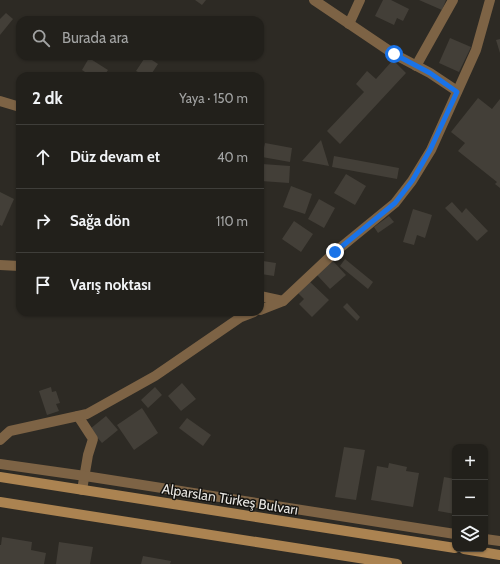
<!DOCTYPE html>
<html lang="tr">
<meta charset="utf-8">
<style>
:root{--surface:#22201b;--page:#2a2824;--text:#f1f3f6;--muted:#a2a3a3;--line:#3f3e3a}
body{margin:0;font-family:Cabin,sans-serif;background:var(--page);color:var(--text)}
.controls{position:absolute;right:12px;bottom:12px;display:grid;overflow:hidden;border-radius:8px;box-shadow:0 1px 3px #0004}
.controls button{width:36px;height:36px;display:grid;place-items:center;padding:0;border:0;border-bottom:1px solid var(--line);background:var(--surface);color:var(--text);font:20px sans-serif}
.stop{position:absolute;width:12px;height:12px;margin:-9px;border:3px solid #1a73e8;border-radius:50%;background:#fff}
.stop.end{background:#1a73e8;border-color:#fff;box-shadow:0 1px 4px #0008}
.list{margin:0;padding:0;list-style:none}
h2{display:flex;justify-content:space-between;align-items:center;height:52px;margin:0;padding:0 16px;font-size:17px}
h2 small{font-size:13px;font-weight:400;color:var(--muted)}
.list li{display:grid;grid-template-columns:26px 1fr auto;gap:12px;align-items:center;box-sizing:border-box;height:64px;padding:0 16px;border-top:1px solid var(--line)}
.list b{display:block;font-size:15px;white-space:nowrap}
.list em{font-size:13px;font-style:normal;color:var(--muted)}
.icon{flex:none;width:22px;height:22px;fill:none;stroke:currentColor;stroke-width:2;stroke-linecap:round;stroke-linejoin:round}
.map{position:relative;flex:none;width:500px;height:564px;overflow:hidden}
.search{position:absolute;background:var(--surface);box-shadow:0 1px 3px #0004;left:16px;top:16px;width:248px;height:44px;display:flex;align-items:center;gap:10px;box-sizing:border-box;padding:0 14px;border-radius:12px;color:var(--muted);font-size:15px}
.panel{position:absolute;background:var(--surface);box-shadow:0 1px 3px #0004;left:16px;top:72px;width:248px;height:244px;border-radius:12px}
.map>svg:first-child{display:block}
</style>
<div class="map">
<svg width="500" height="564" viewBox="0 0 500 564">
<rect width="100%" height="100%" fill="#2d2a24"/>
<g fill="#433f38">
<path d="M195 0H206L202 5Z"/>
<path d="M383 0H391L409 9 403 21 397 18 394 25 375 16Z"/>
<path d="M419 0H446L442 10Z"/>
<path d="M6 13 13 19 0 35V19Z"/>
<path d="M450 38 471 47 459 72 439 63Z"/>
<path d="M500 39V53L496 40Z"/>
<path d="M146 56 158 64 150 76H140L142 74 136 71Z"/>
<path d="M89 58 108 70 104 76H91L82 70Z"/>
<path d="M393 60 406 73 340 144 327 131 364 92 356 84 367 71 376 79Z"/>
<path d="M478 98 492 109 500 99V188L495 184 497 182 458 151 465 143 451 132Z"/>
<path d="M321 140 329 166 302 161Z"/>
<path d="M265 143 292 148 290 162 262 157Z"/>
<path d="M334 156 399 168 397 179 332 167Z"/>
<path d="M262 164 290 166 289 183 261 181Z"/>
<path d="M346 174 366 186 355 205 334 193Z"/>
<path d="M291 186 312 194 305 214 283 207Z"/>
<path d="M0 192 14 199 2 226 0 225Z"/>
<path d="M319 199 335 208 324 228 308 219Z"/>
<path d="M452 202 462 213 466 208 488 231 477 241 445 208Z"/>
<path d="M413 209 432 215 425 238 417 235 414 245 403 242Z"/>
<path d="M389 216 394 222 378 233 374 227Z"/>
<path d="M294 221 313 234 301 252 282 239Z"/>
<path d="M345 259 373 282 368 289 340 266Z"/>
<path d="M332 260 346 275 330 289 317 275Z"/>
<path d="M263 261 276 263 274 276 261 274Z"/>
<path d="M309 281 329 300 312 317 299 304 304 299 298 293Z"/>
<path d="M347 303 360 317 357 321 343 307Z"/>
<path d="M182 383 196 399 181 411 168 396Z"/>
<path d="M51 387 52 392 56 391 60 403 56 404 59 411 47 415 39 391Z"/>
<path d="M155 387 162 395 148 408 141 400Z"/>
<path d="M142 408 158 433 134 450 117 425Z"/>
<path d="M106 416 118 430 102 443 90 429Z"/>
<path d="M187 418 211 435 203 446 179 428Z"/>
<path d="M344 447 365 450 356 500 335 497Z"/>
<path d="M389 463 407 467 406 471 419 473 413 507 371 500 377 466 388 468Z"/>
<path d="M444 477 455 479V514L438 511Z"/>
<path d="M2 537 32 542 31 550 46 553 44 564H0V545H1Z"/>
<path d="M59 542 93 547 90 564H56Z"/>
<path d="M143 556 171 561 170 564H141Z"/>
</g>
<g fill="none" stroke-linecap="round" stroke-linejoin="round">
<g stroke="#7d6345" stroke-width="10">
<path d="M314 0 394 54 430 73 457 91"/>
<path d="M349 24 360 0"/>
<path d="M416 66 453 0"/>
<path d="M0 101 20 107"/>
<path d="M0 265 20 266"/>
<path d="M260 296 283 301"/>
<path d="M260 310 283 301 335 252 395 203 412 181 431 150 476 50 490 0"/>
<path d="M78 416 93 439 88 455 82 490"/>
<path d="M0 440 10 431 87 414 155 376 241 317 254 312"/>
<path d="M0 464 85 476 455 534"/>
<path d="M485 539 500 541"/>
</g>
<g stroke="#ab8351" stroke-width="10">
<path d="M0 477 455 548"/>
<path d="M0 502 397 564"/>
<path d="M464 549 500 555"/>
</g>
</g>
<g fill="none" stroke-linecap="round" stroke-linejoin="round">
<path stroke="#1a73e8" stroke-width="5" d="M335 252 395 203 412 181 430 150 457 92 430 73 394 54"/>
</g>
<g text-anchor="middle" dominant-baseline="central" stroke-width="3" stroke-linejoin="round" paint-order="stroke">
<g font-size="14" fill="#e7e5e1" stroke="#141310">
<text transform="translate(230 499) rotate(9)">Alparslan Türkeş Bulvarı</text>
</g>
</g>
</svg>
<div class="controls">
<button>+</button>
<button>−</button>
<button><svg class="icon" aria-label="layers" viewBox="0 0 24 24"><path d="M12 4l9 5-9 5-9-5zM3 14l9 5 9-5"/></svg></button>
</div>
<div class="stop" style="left:394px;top:54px"></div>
<div class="stop end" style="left:335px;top:252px"></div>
<div class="search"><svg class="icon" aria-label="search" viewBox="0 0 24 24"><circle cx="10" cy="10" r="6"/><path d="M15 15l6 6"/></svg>Burada ara</div>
<section class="panel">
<h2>2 dk<small>Yaya · 150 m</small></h2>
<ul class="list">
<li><svg class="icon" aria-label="ahead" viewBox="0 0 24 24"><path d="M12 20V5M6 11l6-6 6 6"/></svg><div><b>Düz devam et</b></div><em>40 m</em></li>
<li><svg class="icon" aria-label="right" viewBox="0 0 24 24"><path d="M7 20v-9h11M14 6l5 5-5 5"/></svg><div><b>Sağa dön</b></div><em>110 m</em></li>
<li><svg class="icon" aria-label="arrive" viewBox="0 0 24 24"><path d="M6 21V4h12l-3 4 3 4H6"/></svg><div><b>Varış noktası</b></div></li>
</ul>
</section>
</div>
